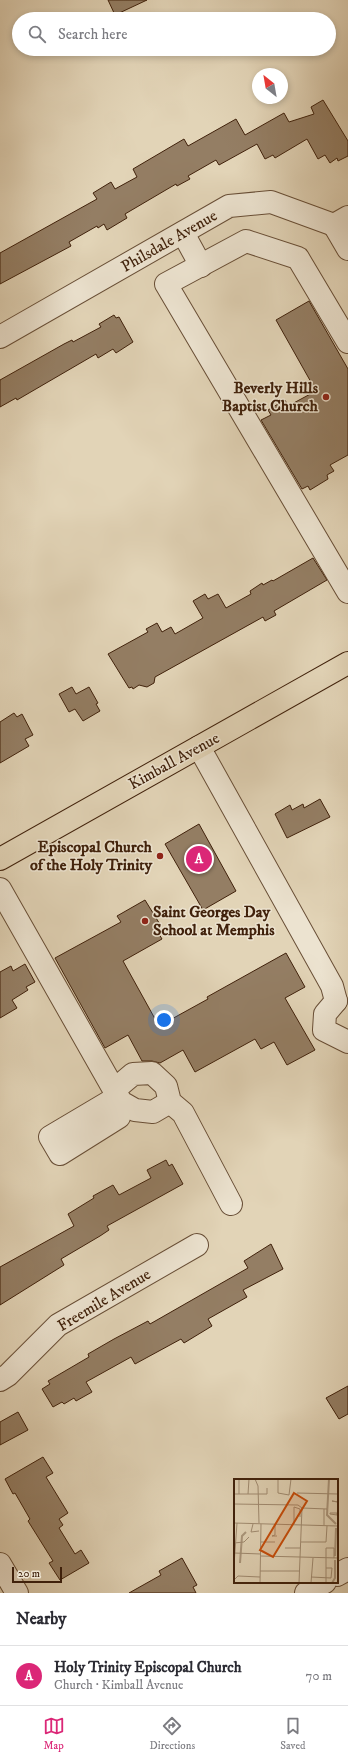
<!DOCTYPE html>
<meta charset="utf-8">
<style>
:root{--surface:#fff;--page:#f7f7f7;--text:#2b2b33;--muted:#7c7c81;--line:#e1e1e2;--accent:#db2777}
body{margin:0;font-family:"IM FELL DW Pica",serif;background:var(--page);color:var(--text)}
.compass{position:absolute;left:252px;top:68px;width:36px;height:36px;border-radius:50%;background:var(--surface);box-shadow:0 2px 6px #0003;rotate:329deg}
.scale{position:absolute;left:12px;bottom:10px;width:50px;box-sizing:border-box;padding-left:4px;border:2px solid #40210b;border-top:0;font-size:11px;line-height:14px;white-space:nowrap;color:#40210b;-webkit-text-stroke:3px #ece3d0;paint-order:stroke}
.you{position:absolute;left:164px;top:1020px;width:14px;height:14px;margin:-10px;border:3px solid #fff;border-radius:50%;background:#1a73e8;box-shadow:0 0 0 6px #1a73e833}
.badge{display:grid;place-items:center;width:26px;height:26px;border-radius:50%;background:var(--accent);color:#fff;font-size:13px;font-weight:700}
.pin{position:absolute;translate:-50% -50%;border:2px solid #fff;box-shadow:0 1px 4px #0006}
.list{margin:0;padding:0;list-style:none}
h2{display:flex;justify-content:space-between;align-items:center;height:52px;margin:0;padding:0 16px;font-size:17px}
h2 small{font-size:13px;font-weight:400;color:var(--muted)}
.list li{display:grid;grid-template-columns:26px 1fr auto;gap:12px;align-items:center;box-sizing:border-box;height:60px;padding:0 16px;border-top:1px solid var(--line)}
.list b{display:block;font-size:15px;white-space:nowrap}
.list p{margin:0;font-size:13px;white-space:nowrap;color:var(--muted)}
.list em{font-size:13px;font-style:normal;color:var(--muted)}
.icon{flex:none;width:22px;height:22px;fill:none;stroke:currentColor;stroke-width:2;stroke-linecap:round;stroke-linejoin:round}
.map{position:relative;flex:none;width:348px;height:1593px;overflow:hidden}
.search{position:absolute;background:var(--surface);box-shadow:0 2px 6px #0003;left:12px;right:12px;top:12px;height:44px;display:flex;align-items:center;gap:10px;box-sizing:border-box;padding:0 14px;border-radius:22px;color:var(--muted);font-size:15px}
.sheet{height:112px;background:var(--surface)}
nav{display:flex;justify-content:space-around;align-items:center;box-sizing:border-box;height:56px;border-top:1px solid var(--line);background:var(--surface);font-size:11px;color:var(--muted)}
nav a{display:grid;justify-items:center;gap:2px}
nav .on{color:var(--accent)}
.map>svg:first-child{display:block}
</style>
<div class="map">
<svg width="348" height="1593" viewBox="0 0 348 1593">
<rect width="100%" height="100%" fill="#e2d4b7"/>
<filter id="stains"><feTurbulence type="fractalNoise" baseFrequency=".005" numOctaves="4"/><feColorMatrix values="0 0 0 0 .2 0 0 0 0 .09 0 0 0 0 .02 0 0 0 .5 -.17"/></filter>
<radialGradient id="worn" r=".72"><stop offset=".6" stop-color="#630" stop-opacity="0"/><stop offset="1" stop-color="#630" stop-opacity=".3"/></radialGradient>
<g fill="#947e64" stroke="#40210b">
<path d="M108 0H147L115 15Z"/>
<path d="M323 100 348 141V156L338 161 337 158 330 163 325 155 318 159 307 139 275 158 273 155 265 159 257 144 219 165 216 160 188 176 190 179 177 186 176 184 125 214 127 218 107 230 104 224 98 228 97 226 69 242 71 246 0 284V253L97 199 93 193 111 182 115 189 137 177 133 169 184 139 188 146 236 119 245 135 284 113 289 122 314 114 311 107Z"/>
<path d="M309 301 348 369V455L330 465 334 471 327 475 328 479 310 490 308 486 302 489 261 420 271 415 268 410 285 400 288 406 316 391 276 320Z"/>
<path d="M114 315 116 318 119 317 133 342 116 353 113 349 98 358 96 354 17 400 16 398 0 407V380L64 344 72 340 73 342 101 327 99 324Z"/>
<path d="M313 558 327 580 274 611 276 615 265 621 263 617 155 677 154 683 147 687 139 685 133 689 132 687 129 688 108 654 148 632 146 629 157 623 162 632 171 627 175 634 203 618 193 601 205 594 208 599 218 594 226 608 251 594 250 591 262 583 263 585 272 580 273 581Z"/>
<path d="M72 687 76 694 89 687 98 703 96 704 100 711 83 721 75 709 69 712 59 694Z"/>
<path d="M14 713 17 717 22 714 33 735 25 739 29 746 0 763V722Z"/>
<path d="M320 799 330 817 287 838 275 814 290 805 292 810 303 804 304 808Z"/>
<path d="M199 824 236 891 203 910 165 844Z"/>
<path d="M145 900 161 926 156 929 162 939 123 961 159 1026 208 999 207 997 286 953 305 987 285 998 315 1050 287 1065 274 1042 261 1049 255 1039 195 1072 183 1050 160 1063 152 1061H142L128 1035 105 1048 55 958 121 922 117 916Z"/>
<path d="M25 964 35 982 26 987 28 990 12 1000 17 1008 0 1018V972L11 966 13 971Z"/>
<path d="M166 1160 169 1166 172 1164 183 1184 107 1226 109 1230 100 1236 61 1259 64 1265 0 1305V1267L74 1226 68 1214 94 1198 93 1196 113 1185 119 1195 151 1178 147 1170Z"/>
<path d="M271 1244 283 1269 243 1290 247 1297 208 1319 212 1326 184 1343 181 1339 135 1364 131 1357 86 1382 92 1392 76 1401 74 1398 64 1404 62 1402 53 1407 42 1389 50 1384 48 1381 89 1357 88 1354 114 1339 148 1321 150 1324 248 1268 244 1261Z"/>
<path d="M348 1386V1414L339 1419 326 1398Z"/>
<path d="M18 1412 28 1430 0 1445V1422Z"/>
<path d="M43 1457 53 1473 46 1477 68 1513 59 1519 63 1525 59 1528 75 1554 81 1550 89 1563 60 1580 49 1563 53 1561 28 1521 30 1519 15 1493 13 1494 5 1479Z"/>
<path d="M182 1558 197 1585 193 1587 196 1593H129L161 1575 159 1571Z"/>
</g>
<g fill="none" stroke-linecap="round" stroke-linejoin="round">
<defs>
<g id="minor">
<path d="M334 225 348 249"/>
<path d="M183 233 201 266"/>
<path d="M0 337 229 206 271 202 334 225 348 217"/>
<path d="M348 342 298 258 246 241 166 284 348 592"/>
<path d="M199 747 332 986 336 1001"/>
<path d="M0 889 121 1102 119 1117 60 1154 50 1137 109 1102H121L135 1110 153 1112 170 1102"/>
<path d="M336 1001 325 1014 324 1030 348 1042"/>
<path d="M114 1090 133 1074 152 1073 166 1086 170 1102 183 1113 231 1204"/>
<path d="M0 1380 8 1375 58 1325 197 1245"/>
<path d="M0 1564 17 1593"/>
<path d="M337 1575 348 1569"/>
<path d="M306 1593 325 1582"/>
</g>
<path id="major" d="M0 859 348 663"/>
</defs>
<use href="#minor" stroke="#684e36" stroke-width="24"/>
<use href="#major" stroke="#40210b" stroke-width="24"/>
<use href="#minor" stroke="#ece3d0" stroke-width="22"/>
<use href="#major" stroke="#e2d4b7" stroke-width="22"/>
</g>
<g fill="#8f2418" stroke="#ece3d0" stroke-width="1.5">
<circle cx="326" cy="397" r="4"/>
<circle cx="160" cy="856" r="4"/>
<circle cx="145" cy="921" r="4"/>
</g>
<g text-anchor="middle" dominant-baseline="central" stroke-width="3" stroke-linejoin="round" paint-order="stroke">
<g font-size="16" fill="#40210b" stroke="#ece3d0">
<text transform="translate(169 241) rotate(-30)">Philsdale Avenue</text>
<text transform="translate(174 761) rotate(-29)">Kimball Avenue</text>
<text transform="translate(104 1300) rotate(-31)">Freemile Avenue</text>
</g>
<g font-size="16" font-weight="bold" fill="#40210b" stroke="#ece3d0" text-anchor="end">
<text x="318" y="388">Beverly Hills<tspan x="318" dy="18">Baptist Church</tspan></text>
<text x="152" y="847">Episcopal Church<tspan x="152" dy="18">of the Holy Trinity</tspan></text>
<text x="153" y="912" text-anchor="start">Saint Georges Day<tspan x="153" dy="18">School at Memphis</tspan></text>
</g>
</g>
<g transform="translate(234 1479)">
<rect width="104" height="104" fill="#e2d4b7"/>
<path fill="none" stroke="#ab977d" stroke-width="2" d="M95 0 93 36 102 45M101 77 102 49M6 84 8 57 12 53M98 104 101 99V81"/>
<path fill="none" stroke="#a18c72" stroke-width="1" d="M21 0 24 7 25 44M44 0V14L55 16 57 0M63 14 104 15M0 15H33V9M5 15V0M14 15 15 0M104 23 98 22 104 23M0 25 64 26 68 29 93 30M103 34V36L96 35V34H104M0 44 104 47M19 45 17 53 25 52M41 45V56L38 57H43M60 45V28L66 30V38M90 46V30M27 63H41M67 63H92L93 47M0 64 10 63 15 58M51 69H66M0 74 27 75M27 77 104 79M0 86 3 44M26 92H66M77 98 97 99 98 89H92M0 101 4 97 26 98M26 104 27 45M35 104H54M65 104 68 29M77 104 79 79M92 104V69H100V79M104 104V82"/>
<path fill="#c64e0c" fill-opacity="0.15" stroke="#c64e0c" stroke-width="2" d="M60 14 73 22 39 78 26 71Z"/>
<rect width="104" height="104" fill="none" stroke="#40210b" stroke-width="2"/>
</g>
<rect width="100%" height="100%" filter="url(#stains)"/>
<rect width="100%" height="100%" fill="url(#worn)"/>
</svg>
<svg class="compass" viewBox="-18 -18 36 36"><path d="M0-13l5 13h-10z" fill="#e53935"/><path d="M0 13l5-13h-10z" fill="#7c7c81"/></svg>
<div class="scale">20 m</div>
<div class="you"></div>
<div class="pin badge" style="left:199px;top:859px">A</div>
<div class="search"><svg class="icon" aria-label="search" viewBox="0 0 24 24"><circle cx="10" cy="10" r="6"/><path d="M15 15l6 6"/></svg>Search here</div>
</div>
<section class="sheet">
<h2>Nearby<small></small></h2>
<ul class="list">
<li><span class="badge">A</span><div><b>Holy Trinity Episcopal Church</b><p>Church · Kimball Avenue</p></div><em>70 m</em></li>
</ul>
</section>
<nav>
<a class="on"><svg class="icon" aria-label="map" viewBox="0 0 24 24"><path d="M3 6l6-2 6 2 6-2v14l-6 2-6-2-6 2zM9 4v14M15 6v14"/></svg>Map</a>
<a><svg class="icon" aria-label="directions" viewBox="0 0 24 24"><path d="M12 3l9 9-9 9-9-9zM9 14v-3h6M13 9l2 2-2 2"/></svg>Directions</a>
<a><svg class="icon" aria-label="saved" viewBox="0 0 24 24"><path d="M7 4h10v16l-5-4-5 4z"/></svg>Saved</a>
</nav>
